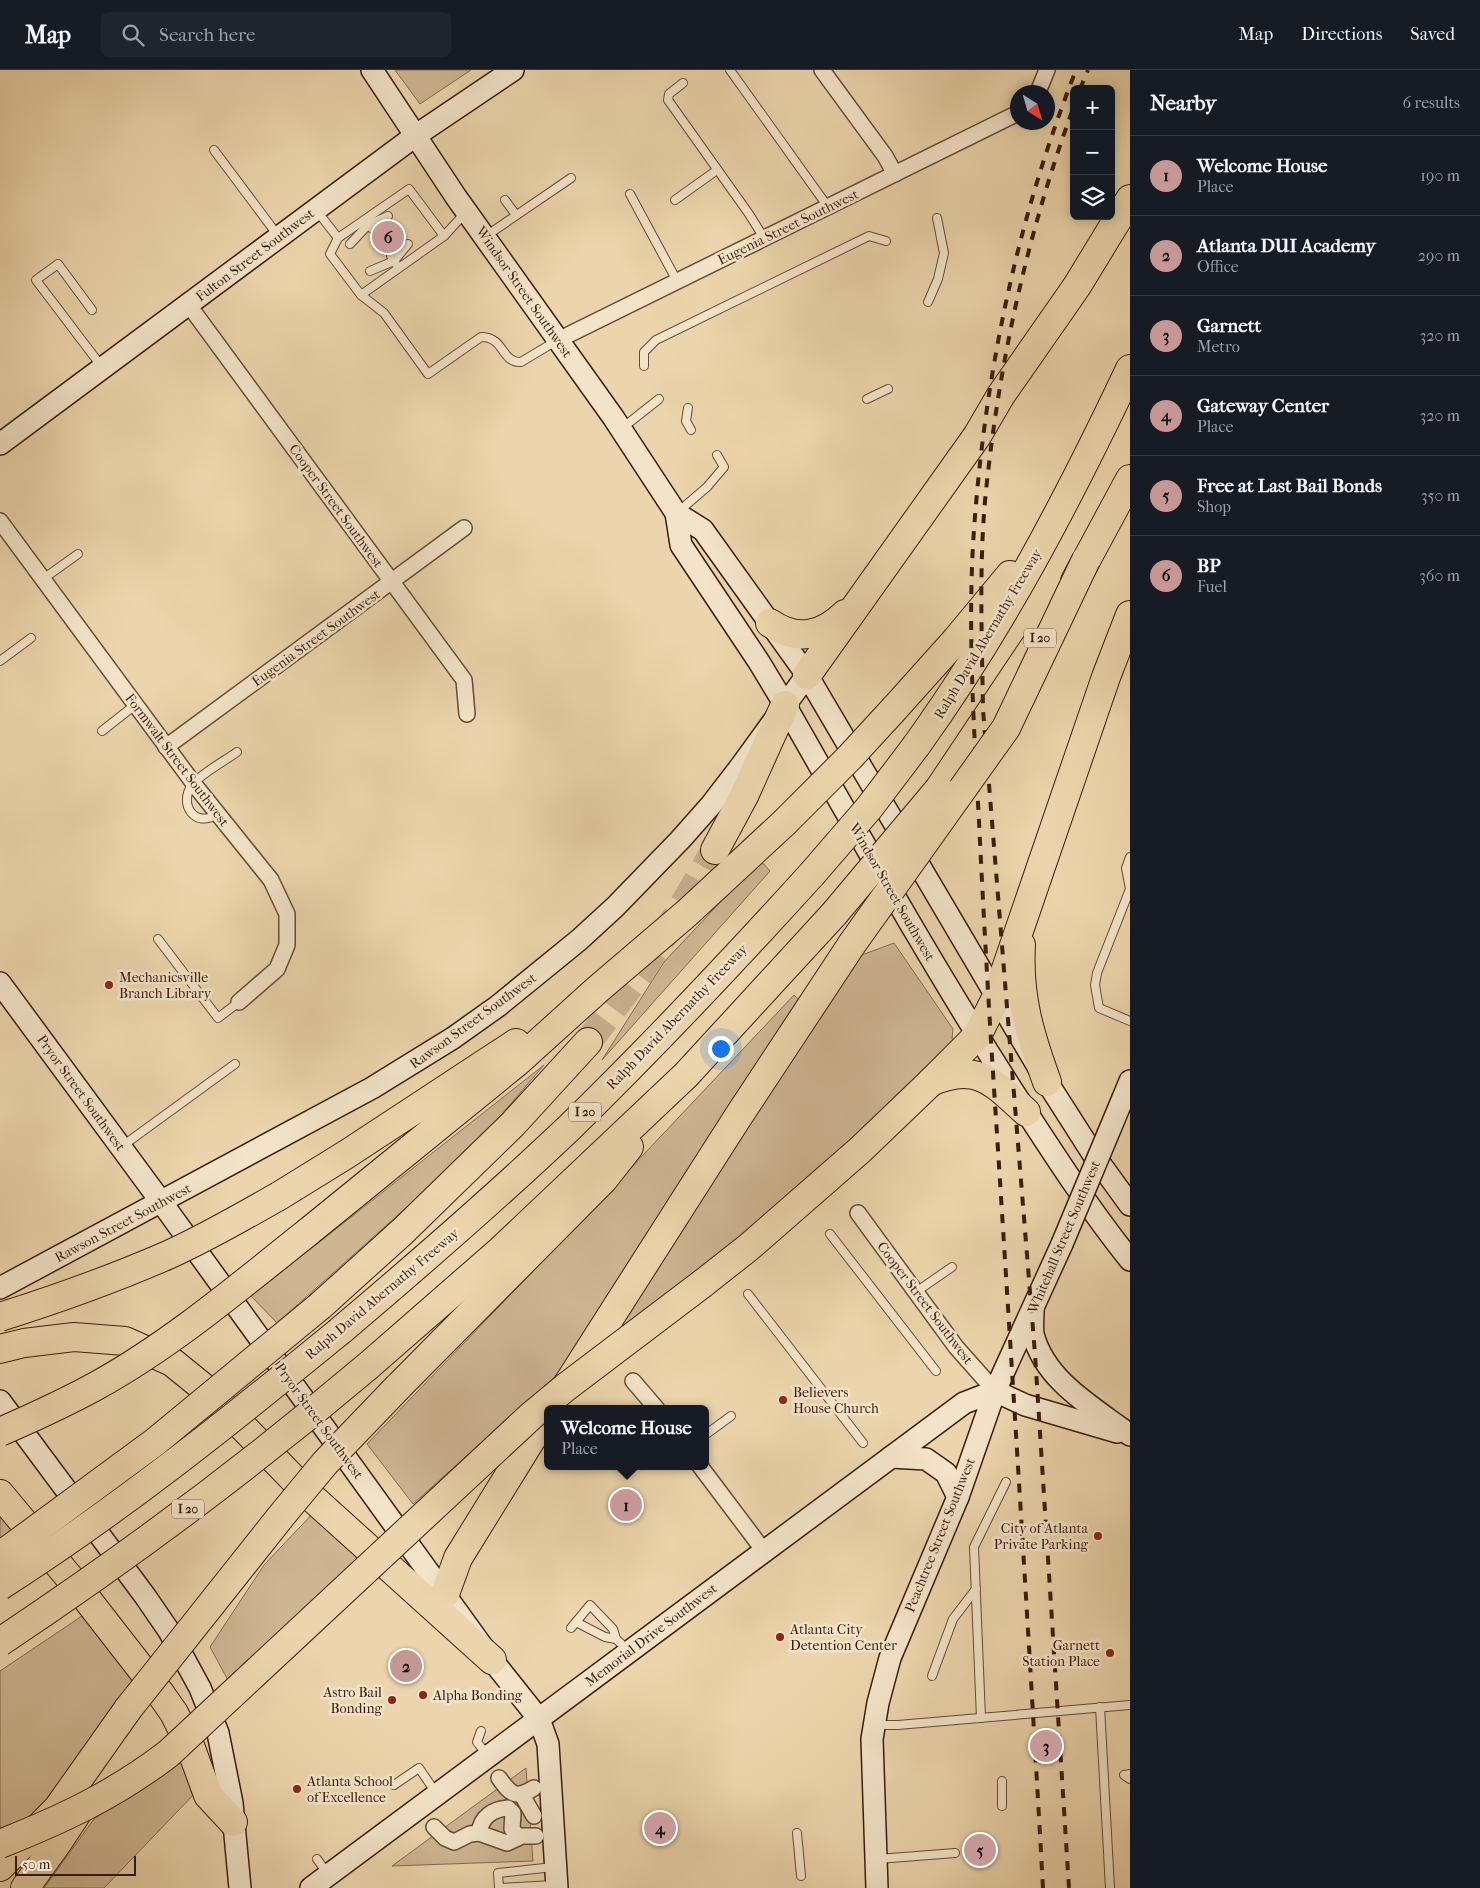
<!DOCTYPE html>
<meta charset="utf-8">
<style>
:root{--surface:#171b24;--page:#20242c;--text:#f1f3f6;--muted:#9ea1a6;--line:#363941;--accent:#c59692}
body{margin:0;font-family:"IM FELL French Canon",serif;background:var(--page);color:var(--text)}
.controls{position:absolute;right:15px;top:15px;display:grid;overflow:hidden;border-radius:8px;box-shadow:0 2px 12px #0003}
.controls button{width:45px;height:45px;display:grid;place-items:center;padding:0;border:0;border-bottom:1px solid var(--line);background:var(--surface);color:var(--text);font:25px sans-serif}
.compass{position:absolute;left:1010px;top:15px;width:45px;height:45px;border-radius:50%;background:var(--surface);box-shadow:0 2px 12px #0003;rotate:143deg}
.scale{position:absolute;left:15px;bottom:12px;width:121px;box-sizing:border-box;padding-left:5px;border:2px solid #3a1d11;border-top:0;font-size:14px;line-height:18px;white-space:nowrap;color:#3a1d11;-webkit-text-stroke:4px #f3e4c9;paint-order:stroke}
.you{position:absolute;left:720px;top:978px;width:18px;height:18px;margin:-12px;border:4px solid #fff;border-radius:50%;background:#1a73e8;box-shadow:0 0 0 8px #1a73e833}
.badge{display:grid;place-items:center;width:32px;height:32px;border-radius:50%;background:var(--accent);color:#111;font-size:16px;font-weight:700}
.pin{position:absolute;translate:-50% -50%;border:2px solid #fff;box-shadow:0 1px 5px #0006}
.popup{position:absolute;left:544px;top:1335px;width:165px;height:65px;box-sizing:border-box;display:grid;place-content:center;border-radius:8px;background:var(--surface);filter:drop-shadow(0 1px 4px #0005);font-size:16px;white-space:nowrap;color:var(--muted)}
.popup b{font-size:19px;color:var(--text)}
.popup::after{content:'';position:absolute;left:50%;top:100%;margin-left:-10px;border:10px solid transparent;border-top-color:var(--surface)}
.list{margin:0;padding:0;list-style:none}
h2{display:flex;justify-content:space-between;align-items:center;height:65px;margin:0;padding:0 20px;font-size:21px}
h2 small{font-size:16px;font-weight:400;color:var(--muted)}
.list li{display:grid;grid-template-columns:32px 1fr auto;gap:15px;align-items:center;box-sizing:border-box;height:80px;padding:0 20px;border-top:1px solid var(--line)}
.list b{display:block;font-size:19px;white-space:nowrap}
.list p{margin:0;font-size:16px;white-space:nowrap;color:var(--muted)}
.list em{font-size:16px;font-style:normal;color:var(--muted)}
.icon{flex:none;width:28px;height:28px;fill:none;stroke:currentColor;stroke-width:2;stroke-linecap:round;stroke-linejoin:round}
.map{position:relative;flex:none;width:1130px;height:1818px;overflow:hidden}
header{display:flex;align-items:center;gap:30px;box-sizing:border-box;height:70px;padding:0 25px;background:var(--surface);border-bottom:1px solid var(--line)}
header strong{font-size:24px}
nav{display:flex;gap:28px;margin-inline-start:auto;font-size:18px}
.search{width:350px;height:45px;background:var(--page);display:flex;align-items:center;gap:12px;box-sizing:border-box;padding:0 18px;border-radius:8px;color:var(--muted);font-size:19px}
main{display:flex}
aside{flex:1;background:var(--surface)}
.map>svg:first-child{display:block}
</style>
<header>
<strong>Map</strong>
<div class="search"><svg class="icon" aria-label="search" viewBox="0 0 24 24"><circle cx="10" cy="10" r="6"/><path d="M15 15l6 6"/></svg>Search here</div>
<nav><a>Map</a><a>Directions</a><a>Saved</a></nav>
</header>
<main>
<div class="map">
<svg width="1130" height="1818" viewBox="0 0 1130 1818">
<rect width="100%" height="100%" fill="#ecd5ac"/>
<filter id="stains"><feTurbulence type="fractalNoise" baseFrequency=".004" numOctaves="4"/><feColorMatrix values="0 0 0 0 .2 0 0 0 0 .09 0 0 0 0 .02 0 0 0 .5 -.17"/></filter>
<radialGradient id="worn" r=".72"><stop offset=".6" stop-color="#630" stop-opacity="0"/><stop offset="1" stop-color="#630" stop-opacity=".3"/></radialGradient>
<g fill="#ceb692" stroke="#846a52">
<path d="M395 0H471L420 34Z"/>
<path d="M760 790 770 801 602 990 664 892Z"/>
<path d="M894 873 953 959 952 969 956 972 951 979 851 1069 808 1115 730 1179 600 1275 859 886Z"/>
<path d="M794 925 800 931 569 1294 413 1434 367 1374 564 1169Z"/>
<path d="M544 995 473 1078 277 1253 251 1226Z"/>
<path d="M317 1439 361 1486 229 1612 210 1577 264 1495Z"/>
<path d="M0 1444 13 1459 0 1468Z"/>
<path d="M85 1544 136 1608 43 1745 0 1761V1601Z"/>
<path d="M186 1687 198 1720 104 1818H44L94 1749Z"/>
<path d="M526 1698 533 1791 392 1796Z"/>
</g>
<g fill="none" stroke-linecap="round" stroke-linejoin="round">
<path stroke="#c8b08d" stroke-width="28" stroke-dasharray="28 14" stroke-linecap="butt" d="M588 972 639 904 681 839 715 780"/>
<defs>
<g id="lane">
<path d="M730 0 828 137"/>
<path d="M683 13 669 24 668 30 749 144 764 168"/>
<path d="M214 80 279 167"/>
<path d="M630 124 677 211"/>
<path d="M505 130 516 145"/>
<path d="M675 130 717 100"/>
<path d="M317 141 338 168 330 184 361 225 444 166 466 142"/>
<path d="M366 151 368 155 388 146"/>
<path d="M486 166 571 108"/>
<path d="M338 168 409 119 444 166"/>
<path d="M350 174 368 155 371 158"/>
<path d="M396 194 394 191 408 174"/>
<path d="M370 201 394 191 391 186"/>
<path d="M361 225 384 243 428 304 481 267C505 267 501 293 521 292L556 271"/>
<path d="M928 232 938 209 944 183 937 148"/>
<path d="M92 240 58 194 36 210 102 297"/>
<path d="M644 296V282L656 270 869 166 886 171"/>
<path d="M867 329 888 319"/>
<path d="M688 338 686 351 691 360"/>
<path d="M621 359 659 329"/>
<path d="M678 442 707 417 724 397 717 385"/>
<path d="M43 509 78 484"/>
<path d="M0 591 31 568"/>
<path d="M102 661 135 635"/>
<path d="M217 744C195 759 178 734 192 715 199 705 226 690 237 682"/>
<path d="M1130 787 1126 798 1130 819 1097 903 1095 915 1099 938 1130 951"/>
<path d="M158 869 218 948 239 932"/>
<path d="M121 1077 235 994"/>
<path d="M830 1164 936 1301"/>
<path d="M916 1222 952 1197"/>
<path d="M748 1224 863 1373"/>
<path d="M705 1365 731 1346"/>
<path d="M576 1552 605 1567 616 1569 628 1580"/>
<path d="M571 1558 590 1535 613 1559 616 1569"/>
<path d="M932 1606 953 1549 976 1519"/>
<path d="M1100 1637 1110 1818"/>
<path d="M981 1648 974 1477 1006 1412"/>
<path d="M876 1655H898L1130 1635"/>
<path d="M481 1661 477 1672 487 1685"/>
<path d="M1130 1704 1124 1705 1130 1709"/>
<path d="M394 1715 419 1698 436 1723"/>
<path d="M1002 1736V1711"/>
<path d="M797 1763 801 1806"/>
<path d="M317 1789 327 1803"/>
<path d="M878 1789 955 1783"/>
<path d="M553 1797 498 1803 499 1818 554 1815"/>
</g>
<g id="street">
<path d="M822 0 885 86 895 104"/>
<path d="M1038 22 1047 0"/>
<path d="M188 234 464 610 467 644"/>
<path d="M558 270 1018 43"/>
<path d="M0 451 197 718 271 810 287 844V875L277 899 239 932"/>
<path d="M166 677 464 458"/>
<path d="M858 1143 956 1277 995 1321"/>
<path d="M633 1311 657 1339"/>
<path d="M700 1396 764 1481"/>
<path d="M499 1708C511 1725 516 1729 534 1718"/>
<path d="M522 1725 534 1746"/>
<path d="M434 1757 445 1768 454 1772 470 1764 479 1763 507 1773 522 1766H536"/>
<path d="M479 1763C481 1747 493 1739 508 1738L513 1743 512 1759 518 1767"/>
</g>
<g id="secondary">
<path d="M372 0 456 127 613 347 676 443 703 460 807 605 1047 1012 1093 1084 1130 1135"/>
<path d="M0 374 415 66 513 0"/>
<path d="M676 443 681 475 759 592 785 635C861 768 936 903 1020 1032 1055 1086 1090 1140 1130 1190"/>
<path d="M0 913 162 1133 492 1590 539 1649 548 1674 557 1818"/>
<path d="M1123 1028 1130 1011"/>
<path d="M0 1218 372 1018 453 968 498 936 579 870 615 837 680 770 711 735 741 696 807 605"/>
<path d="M1033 1240C1033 1248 1032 1256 1033 1264 1045 1311 1093 1337 1130 1365"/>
<path d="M995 1321 1025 1335 1117 1362"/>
<path d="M0 1331 145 1526 169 1561 200 1618 218 1663 232 1733 240 1818"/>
<path d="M891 1387 926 1389 946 1403 958 1427"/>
<path d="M311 1818 964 1333 995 1321"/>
<path d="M877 1818 872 1669 878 1633 890 1588 958 1427 995 1321 1062 1174"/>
</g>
<g id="highway">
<path d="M1075 511 1130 409"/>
<path d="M770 553C797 572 822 566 845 544"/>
<path d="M807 605 977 366 1001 325 1077 216 1130 129"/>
<path d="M895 638 956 570 1010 505"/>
<path d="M916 676C1001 558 1068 430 1130 299"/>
<path d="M939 719 1034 577"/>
<path d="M715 780 744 726 785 635"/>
<path d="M1021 875C1018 927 1030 965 1047 1012"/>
<path d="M931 1012C977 992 993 1012 1026 1042"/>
<path d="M279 1126 347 1084 516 973"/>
<path d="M308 1162 516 993 598 919 687 843 784 753"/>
<path d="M702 1214 749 1177 860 1080 930 1013 977 966 996 928 1106 607 1130 545"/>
<path d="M320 1236 402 1162 513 1054 588 972"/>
<path d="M340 1261C418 1195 495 1128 569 1058 653 976 733 891 812 804"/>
<path d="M0 1279 24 1273 74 1267 125 1271 172 1292 209 1322 309 1425 492 1590"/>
<path d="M368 1296 501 1180 686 1005 834 844"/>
<path d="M567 1315 736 1050 852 874"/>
<path d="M398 1317 603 1110 629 1077"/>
<path d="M0 1424 83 1524 160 1623 174 1643 189 1673 208 1725 233 1752"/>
<path d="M445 1524 458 1488 547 1344"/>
<path d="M0 1797 58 1738 128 1639"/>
<path d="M25 1818 58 1772 85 1731"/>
</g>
</defs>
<use href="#lane" stroke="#664b38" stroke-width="10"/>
<use href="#street" stroke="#664b38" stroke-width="18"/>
<use href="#secondary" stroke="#3a1d11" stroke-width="24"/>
<use href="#highway" stroke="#3a1d11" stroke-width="30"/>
<use href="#lane" stroke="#f3e4c9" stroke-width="8"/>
<use href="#street" stroke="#f3e4c9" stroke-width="15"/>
<use href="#secondary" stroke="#f3e4c9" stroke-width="21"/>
<use href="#highway" stroke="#ecd5ac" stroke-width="28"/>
<g stroke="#3a1d11" stroke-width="4" stroke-dasharray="9 9" stroke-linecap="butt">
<path d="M1080 19 1088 0"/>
<path d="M1043 1818C1029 1567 1013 1315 997 1064 990 960 984 855 979 751 974 659 968 567 973 475 983 312 1016 152 1076 0"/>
<path d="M1069 1818 1035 1284 983 640C982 570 979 500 985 431 998 296 1027 164 1074 36"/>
</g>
<defs>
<path id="secondary-bridge" d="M1062 1174 1123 1028"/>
<g id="highway-bridge">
<path d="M784 753 850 687 895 638"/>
<path d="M812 804 869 738 916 676"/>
<path d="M834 844 939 719"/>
<path d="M852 874 1006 658 1086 490"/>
<path d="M0 1247C57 1229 113 1209 168 1185 206 1168 242 1147 279 1126"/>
<path d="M0 1362C32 1348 65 1333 96 1316 172 1274 240 1216 308 1162"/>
<path d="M0 1486 155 1372 320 1236"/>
<path d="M0 1516C119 1440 230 1351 340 1261"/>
<path d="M0 1572C128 1487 251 1395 368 1296"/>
<path d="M128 1639 282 1445 325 1393 398 1317"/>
<path d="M0 1774C63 1749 114 1725 168 1684L531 1346 566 1317 702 1214"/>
</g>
</defs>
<use href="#secondary-bridge" stroke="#3a1d11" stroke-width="24" stroke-linecap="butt"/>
<use href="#highway-bridge" stroke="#3a1d11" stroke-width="30" stroke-linecap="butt"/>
<use href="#secondary-bridge" stroke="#f3e4c9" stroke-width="21"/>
<use href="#highway-bridge" stroke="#ecd5ac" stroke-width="28"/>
</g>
<g fill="#8f2418" stroke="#f3e4c9" stroke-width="2">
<circle cx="109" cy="915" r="5"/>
<circle cx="783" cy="1330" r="5"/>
<circle cx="1098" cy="1466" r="5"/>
<circle cx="780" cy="1567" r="5"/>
<circle cx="1110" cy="1583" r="5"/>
<circle cx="423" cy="1625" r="5"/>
<circle cx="392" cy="1630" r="5"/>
<circle cx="297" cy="1719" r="5"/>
</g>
<g text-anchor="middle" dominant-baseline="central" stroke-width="5" stroke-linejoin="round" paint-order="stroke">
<g fill="#f3e4c9" stroke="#725948" stroke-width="1">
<rect x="1024" y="558.5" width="32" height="19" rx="4"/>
<rect x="569" y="1032.5" width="32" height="19" rx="4"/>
<rect x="172" y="1429.5" width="32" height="19" rx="4"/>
</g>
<g font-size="12" font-weight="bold" fill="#3a1d11">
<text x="1040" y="568">I 20</text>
<text x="585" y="1042">I 20</text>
<text x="188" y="1439">I 20</text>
</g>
<g font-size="14" fill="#3a1d11" stroke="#f3e4c9">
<text transform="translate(788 157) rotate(-26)">Eugenia Street Southwest</text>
<text transform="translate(255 185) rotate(-37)">Fulton Street Southwest</text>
<text transform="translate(524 222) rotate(55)">Windsor Street Southwest</text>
<text transform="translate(336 436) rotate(54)">Cooper Street Southwest</text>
<text transform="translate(988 564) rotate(-59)">Ralph David Abernathy Freeway</text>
<text transform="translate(316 568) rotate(-36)">Eugenia Street Southwest</text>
<text transform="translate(177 690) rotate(53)">Formwalt Street Southwest</text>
<text transform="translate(892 822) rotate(60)">Windsor Street Southwest</text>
<text transform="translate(677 947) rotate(-46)">Ralph David Abernathy Freeway</text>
<text transform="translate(473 951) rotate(-36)">Rawson Street Southwest</text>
<text transform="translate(81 1023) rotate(54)">Pryor Street Southwest</text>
<text transform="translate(123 1153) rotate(-28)">Rawson Street Southwest</text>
<text transform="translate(1064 1167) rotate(-67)">Whitehall Street Southwest</text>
<text transform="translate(382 1224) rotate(-40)">Ralph David Abernathy Freeway</text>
<text transform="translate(925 1233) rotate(53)">Cooper Street Southwest</text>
<text transform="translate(319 1351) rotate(54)">Pryor Street Southwest</text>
<text transform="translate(940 1465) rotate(-68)">Peachtree Street Southwest</text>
<text transform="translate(651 1565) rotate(-37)">Memorial Drive Southwest</text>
</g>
<g font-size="14" fill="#3a1d11" stroke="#f3e4c9" text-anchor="start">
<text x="119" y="907">Mechanicsville<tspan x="119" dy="16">Branch Library</tspan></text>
<text x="793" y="1322">Believers<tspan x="793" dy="16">House Church</tspan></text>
<text x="1088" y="1458" text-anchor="end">City of Atlanta<tspan x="1088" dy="16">Private Parking</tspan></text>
<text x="790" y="1559">Atlanta City<tspan x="790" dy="16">Detention Center</tspan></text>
<text x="1100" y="1575" text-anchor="end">Garnett<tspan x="1100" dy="16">Station Place</tspan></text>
<text x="382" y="1622" text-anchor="end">Astro Bail<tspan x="382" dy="16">Bonding</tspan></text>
<text x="433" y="1625">Alpha Bonding</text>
<text x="307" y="1711">Atlanta School<tspan x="307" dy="16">of Excellence</tspan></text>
</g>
</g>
<rect width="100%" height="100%" filter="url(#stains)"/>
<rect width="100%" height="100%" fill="url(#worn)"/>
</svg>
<div class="controls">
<button>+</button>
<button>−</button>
<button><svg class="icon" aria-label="layers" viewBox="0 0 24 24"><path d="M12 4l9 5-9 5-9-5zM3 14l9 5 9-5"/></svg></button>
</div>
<svg class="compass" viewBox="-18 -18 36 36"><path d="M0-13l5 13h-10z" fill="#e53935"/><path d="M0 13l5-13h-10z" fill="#9ea1a6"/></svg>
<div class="scale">50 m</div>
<div class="you"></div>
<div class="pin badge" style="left:626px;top:1435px">1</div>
<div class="popup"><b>Welcome House</b>Place</div>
<div class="pin badge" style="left:406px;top:1596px">2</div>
<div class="pin badge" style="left:1046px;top:1676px">3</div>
<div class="pin badge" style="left:660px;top:1758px">4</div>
<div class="pin badge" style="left:980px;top:1780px">5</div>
<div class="pin badge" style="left:388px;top:167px">6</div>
</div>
<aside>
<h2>Nearby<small>6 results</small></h2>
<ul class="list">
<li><span class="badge">1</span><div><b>Welcome House</b><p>Place</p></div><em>190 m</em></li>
<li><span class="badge">2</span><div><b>Atlanta DUI Academy</b><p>Office</p></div><em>290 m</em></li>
<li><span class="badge">3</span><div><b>Garnett</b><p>Metro</p></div><em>320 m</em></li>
<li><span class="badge">4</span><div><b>Gateway Center</b><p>Place</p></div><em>320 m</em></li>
<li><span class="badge">5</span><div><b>Free at Last Bail Bonds</b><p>Shop</p></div><em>350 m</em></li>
<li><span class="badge">6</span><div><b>BP</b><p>Fuel</p></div><em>360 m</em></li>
</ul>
</aside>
</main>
